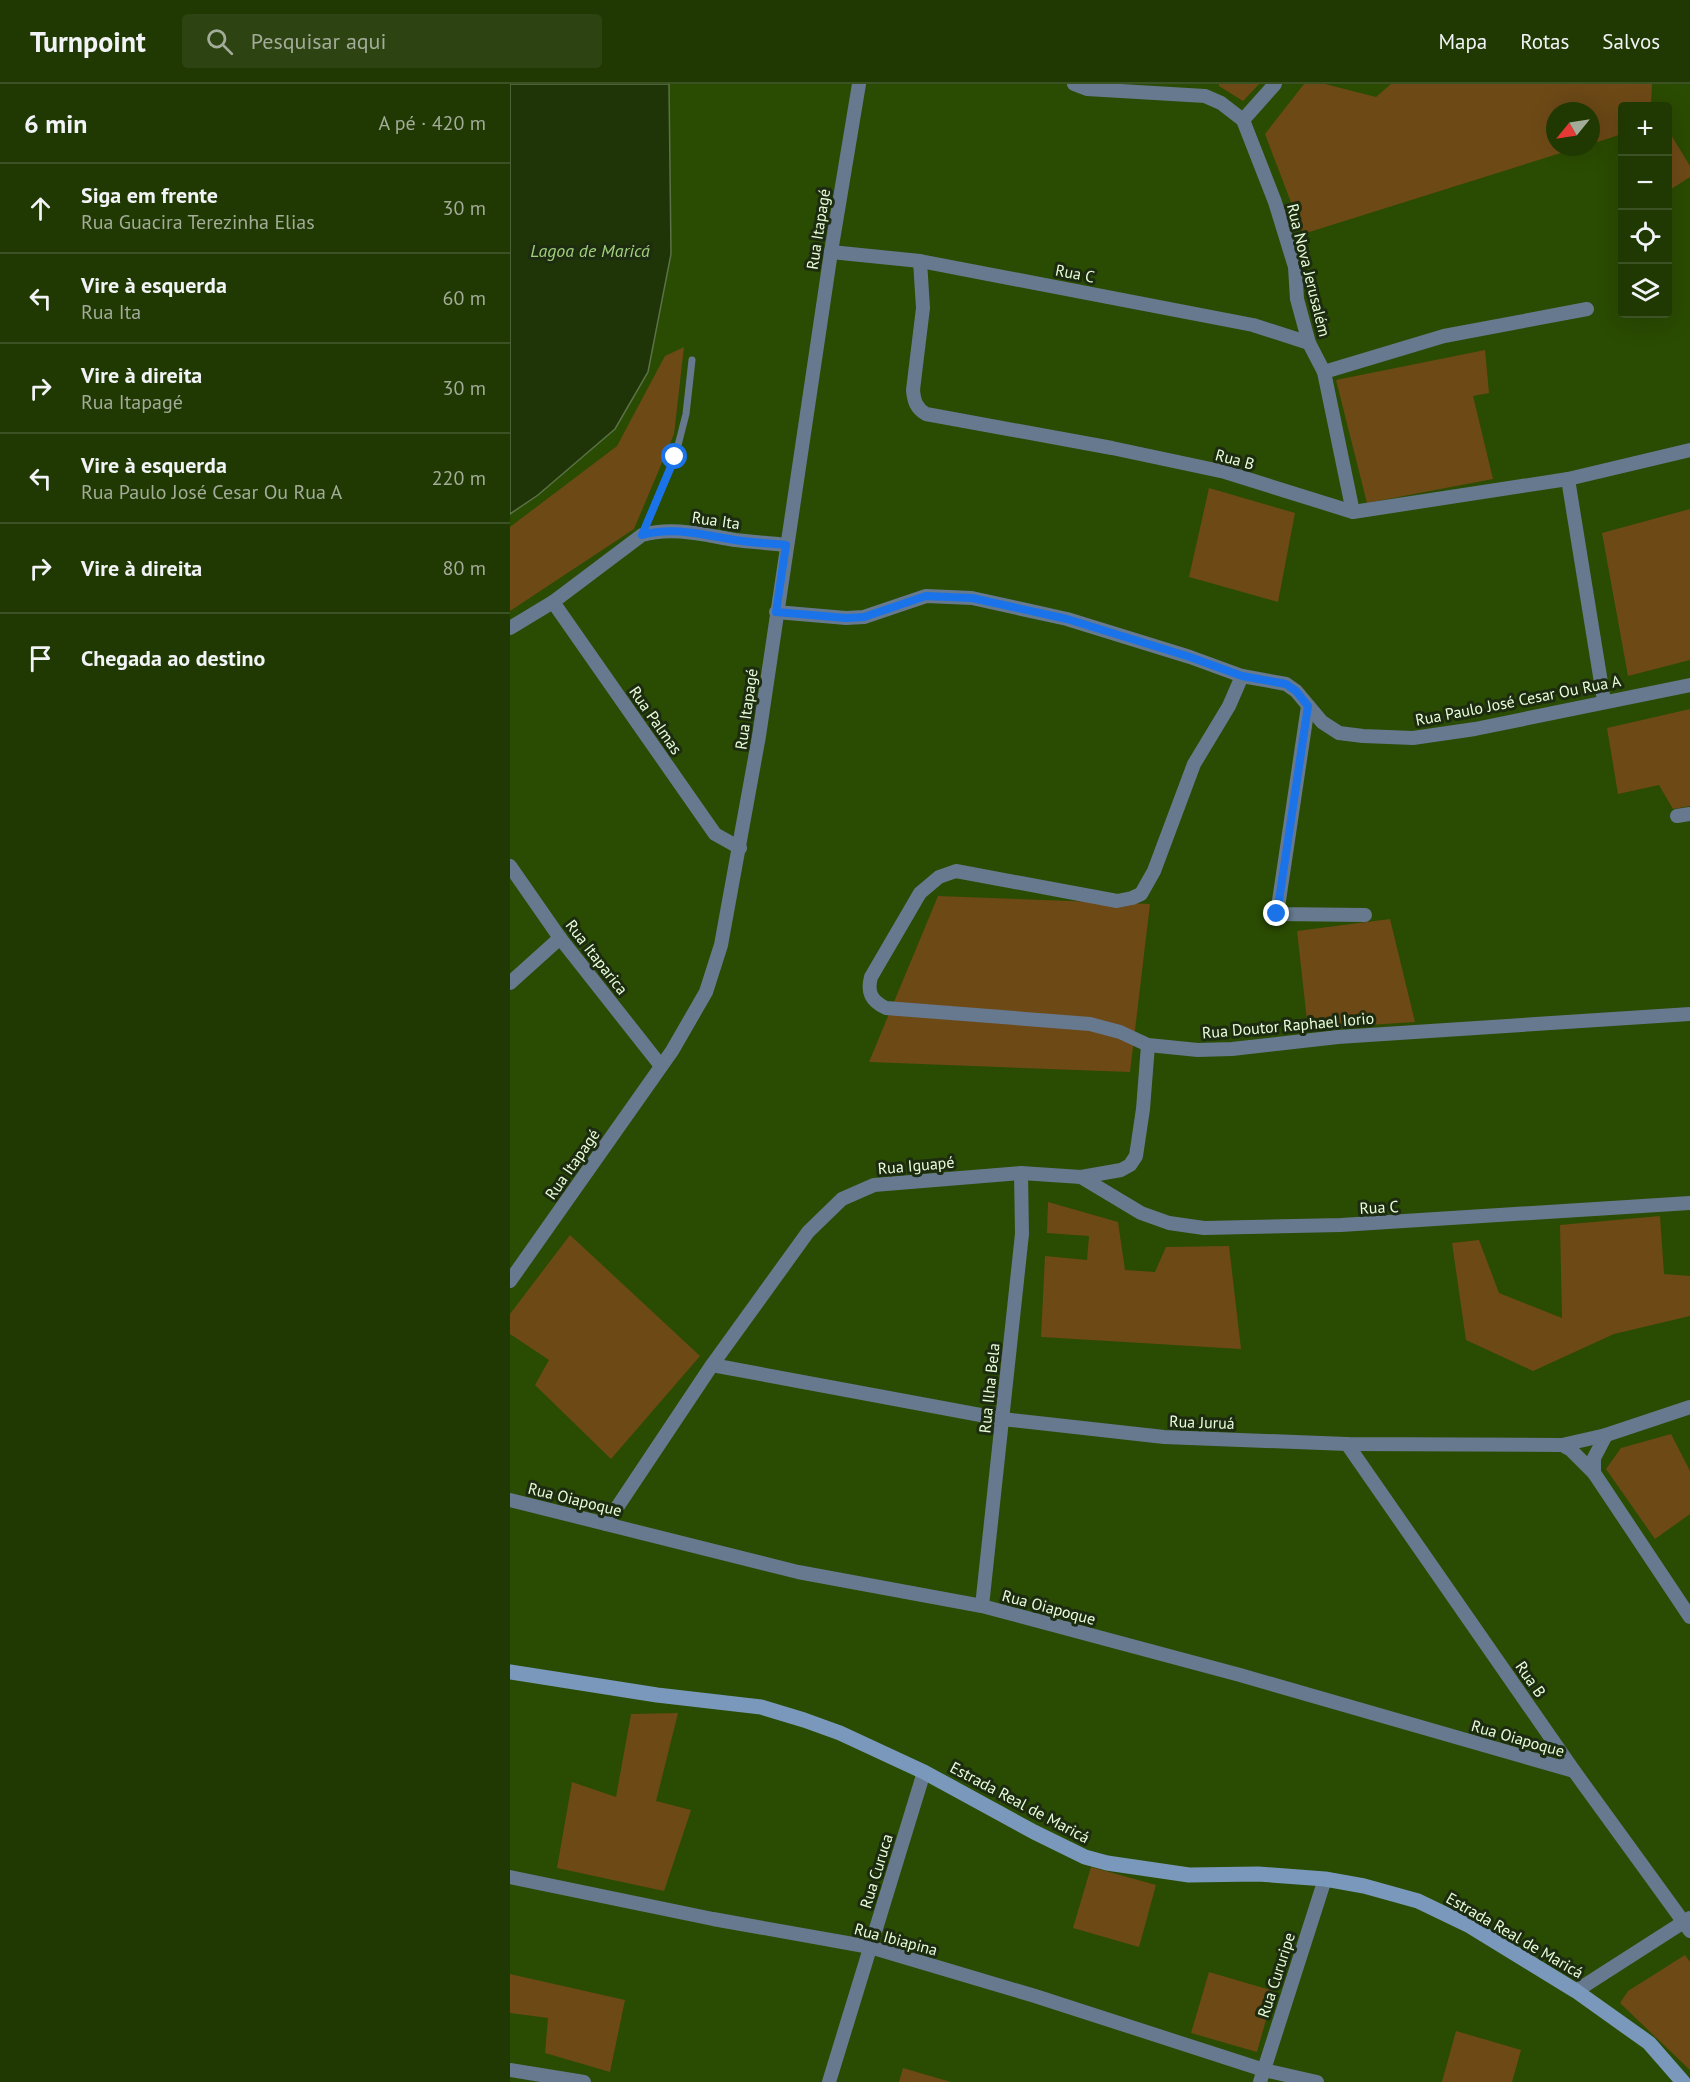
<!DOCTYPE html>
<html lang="pt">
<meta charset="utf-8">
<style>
:root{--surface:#203802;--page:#2d4311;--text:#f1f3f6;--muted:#a2ac99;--line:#3d5224}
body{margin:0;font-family:"PT Sans",sans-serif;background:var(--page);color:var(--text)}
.controls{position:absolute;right:18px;top:18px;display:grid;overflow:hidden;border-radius:6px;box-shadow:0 6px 24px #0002}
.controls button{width:54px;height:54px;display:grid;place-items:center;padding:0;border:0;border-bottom:2px solid var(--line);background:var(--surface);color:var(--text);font:30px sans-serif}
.compass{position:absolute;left:1036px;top:18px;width:54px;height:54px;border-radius:50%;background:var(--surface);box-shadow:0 6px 24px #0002;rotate:240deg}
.stop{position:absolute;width:18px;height:18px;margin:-14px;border:4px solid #1a73e8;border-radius:50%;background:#fff}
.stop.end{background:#1a73e8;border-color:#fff;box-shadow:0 2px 6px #0008}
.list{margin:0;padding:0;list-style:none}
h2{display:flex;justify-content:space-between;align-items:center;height:78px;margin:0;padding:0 24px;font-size:26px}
h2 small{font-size:20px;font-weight:400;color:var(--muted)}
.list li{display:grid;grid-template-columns:39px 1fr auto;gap:18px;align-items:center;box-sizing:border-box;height:90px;padding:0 24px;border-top:2px solid var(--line)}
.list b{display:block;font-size:22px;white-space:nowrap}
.list p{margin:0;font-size:20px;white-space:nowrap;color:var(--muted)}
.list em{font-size:20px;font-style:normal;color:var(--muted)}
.icon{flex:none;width:33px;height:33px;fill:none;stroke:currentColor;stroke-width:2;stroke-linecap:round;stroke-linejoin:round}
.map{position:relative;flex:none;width:1180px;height:1998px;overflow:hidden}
header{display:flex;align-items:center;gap:36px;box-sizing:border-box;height:84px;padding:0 30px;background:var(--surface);border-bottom:2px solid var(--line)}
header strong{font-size:28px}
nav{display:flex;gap:33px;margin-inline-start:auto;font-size:21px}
.search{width:420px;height:54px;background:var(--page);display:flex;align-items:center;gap:15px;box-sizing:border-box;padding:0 21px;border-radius:6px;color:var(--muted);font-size:22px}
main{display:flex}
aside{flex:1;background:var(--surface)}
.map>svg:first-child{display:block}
</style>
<header>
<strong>Turnpoint</strong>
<div class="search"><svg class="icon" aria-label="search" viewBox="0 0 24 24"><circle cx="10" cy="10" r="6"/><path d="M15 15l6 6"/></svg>Pesquisar aqui</div>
<nav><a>Mapa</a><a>Rotas</a><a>Salvos</a></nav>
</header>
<main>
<aside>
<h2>6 min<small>A pé · 420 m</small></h2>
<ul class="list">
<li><svg class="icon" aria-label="ahead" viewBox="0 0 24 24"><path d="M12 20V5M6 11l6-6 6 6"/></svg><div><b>Siga em frente</b><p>Rua Guacira Terezinha Elias</p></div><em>30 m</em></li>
<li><svg class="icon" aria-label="left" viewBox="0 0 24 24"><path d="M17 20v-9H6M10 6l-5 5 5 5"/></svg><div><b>Vire à esquerda</b><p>Rua Ita</p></div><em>60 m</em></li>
<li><svg class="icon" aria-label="right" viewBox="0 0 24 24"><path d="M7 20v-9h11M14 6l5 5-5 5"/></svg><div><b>Vire à direita</b><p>Rua Itapagé</p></div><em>30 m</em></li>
<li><svg class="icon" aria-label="left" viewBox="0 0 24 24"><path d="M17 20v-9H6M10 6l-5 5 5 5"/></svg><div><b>Vire à esquerda</b><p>Rua Paulo José Cesar Ou Rua A</p></div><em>220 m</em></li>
<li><svg class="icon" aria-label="right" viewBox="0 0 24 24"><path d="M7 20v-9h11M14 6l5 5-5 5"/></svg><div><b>Vire à direita</b></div><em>80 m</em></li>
<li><svg class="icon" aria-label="arrive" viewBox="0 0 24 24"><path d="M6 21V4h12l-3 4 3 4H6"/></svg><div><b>Chegada ao destino</b></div></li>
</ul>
</aside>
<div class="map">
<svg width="1180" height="1998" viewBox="0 0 1180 1998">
<rect width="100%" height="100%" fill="#2a4b02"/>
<g fill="#6d4916">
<path d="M709 0H749L733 17 709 2Z"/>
<path d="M794 0H815L866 13 881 0H1142L1141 19 1143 22H1112V58L1109 51 1081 60V27H1045V63H1070L793 150 755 50Z"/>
<path d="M1158 46 1180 82V93L1158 107Z"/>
<path d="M174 263 164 350 124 445 0 527V443L107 362 155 272Z"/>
<path d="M975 266 979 309 963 312 983 395 857 419 826 296Z"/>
<path d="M699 404 785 429 768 518 679 493Z"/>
<path d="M1180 425V576L1118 592 1092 449Z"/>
<path d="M1180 625V722L1163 725 1149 701 1108 710 1097 644Z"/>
<path d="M428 812 640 820 620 988 359 978Z"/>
<path d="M880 835 905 938 798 945 787 847Z"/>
<path d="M538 1118 608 1138 615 1186 645 1188 656 1163 719 1162 731 1265 531 1253 535 1172 577 1176 579 1152 537 1149Z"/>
<path d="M1150 1132 1154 1190 1180 1192V1232L1104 1250 1023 1287 956 1256 942 1159 969 1156 989 1209 1052 1234 1050 1141Z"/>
<path d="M60 1151 190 1272 101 1375 25 1301 39 1276 0 1250V1230Z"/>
<path d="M1161 1350 1180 1387V1430L1145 1455 1096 1385 1111 1364Z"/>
<path d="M168 1629 146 1717 181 1726 154 1807 47 1784 62 1698 106 1713 121 1630Z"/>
<path d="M581 1783 646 1801 629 1863 563 1844Z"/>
<path d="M1175 1871 1180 1878V1986L1110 1919 1118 1907Z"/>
<path d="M699 1888 764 1907 747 1968 681 1949Z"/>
<path d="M0 1890 115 1916 100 1988 35 1969 38 1934 0 1929Z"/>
<path d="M946 1947 1011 1966 1002 1998H932Z"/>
<path d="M393 1984 441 1998H389Z"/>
</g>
<path fill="#1f3508" stroke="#5b7147" stroke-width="1.5" d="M0 0H159L161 170 138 288 105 345 28 411 0 430Z"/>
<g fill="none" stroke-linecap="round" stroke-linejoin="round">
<path stroke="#66798f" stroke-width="7" d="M132 451 165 373 176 330 182 276"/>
<g stroke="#66798f" stroke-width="14">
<path d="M564 0 577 5 695 12 711 19 733 36"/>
<path d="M765 0 733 36 765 118 785 183 787 215 799 259 814 288 843 428"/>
<path d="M321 168 410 177 743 241 799 259"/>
<path d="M410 177 413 224 403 306C404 317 406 324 416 330L602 364 715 388 843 428 1058 395 1180 366"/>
<path d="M814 288 934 252 1077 225"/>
<path d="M1058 395 1094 617"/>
<path d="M43 518 205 750 230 764"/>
<path d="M266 528 336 534 354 533 416 512 462 514 557 535 680 573 732 592 776 600 786 607 812 638 829 649 853 652 903 654 965 645 1180 601"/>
<path d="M0 544 43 518 132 451C163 442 194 451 225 456 242 458 259 459 276 461"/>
<path d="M732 592 719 622 684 680 644 787 631 810 622 814 607 817 446 787 429 793 410 809 361 893C357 908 361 917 376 924L580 940 610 948 638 961 688 966 722 965 828 953 1180 930"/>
<path d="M798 622 767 830 855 831"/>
<path d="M1167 732 1180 730"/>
<path d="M0 782 50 854 151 982"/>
<path d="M0 899 50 854"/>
<path d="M571 1093 631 1129 659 1139 694 1144 831 1141 1180 1119"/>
<path d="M0 1197 162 967 196 908 211 861 249 652 321 168 349 0"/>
<path d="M202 1281 492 1335 654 1353 837 1360 1052 1361 1096 1351 1180 1323"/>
<path d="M837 1360 1064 1687 1180 1847"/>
<path d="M1052 1361 1061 1366 1084 1389 1180 1533"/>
<path d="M1084 1389V1374L1096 1351"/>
<path d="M0 1416 288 1488 472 1522 730 1591 1064 1687"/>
<path d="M96 1440 202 1281 298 1148 332 1115 364 1101 511 1089 571 1093 611 1086 620 1081 626 1072 633 1025 638 961"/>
<path d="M472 1522 512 1150 511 1089"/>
<path d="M0 1793 203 1835 360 1863 525 1912 754 1986 807 1998"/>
<path d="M1066 1907 1180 1834"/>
<path d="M0 1986 74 1998"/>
<path d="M319 1998 414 1688"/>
<path d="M750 1998 815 1795"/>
</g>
<path stroke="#7998bb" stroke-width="15" d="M0 1588 147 1611 251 1623 294 1636 330 1649 414 1688 524 1748 575 1773 597 1779 679 1791 748 1790 815 1795 854 1802 908 1817 960 1842 1066 1907 1139 1959 1173 1998"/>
</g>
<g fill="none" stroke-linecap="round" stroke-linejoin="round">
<path stroke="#1a73e8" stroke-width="8" d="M165 373 132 451C163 442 194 451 225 456 242 459 259 459 276 461L266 528 336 534 354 533 416 512 462 514 557 535 680 573 732 592 776 600 786 607 798 622 767 830"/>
</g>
<g text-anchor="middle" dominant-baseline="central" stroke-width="6" stroke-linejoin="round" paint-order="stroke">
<g font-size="16" fill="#e8fdda" stroke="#1d2c11">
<text transform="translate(308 145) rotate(-81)">Rua Itapagé</text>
<text transform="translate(799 186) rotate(76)">Rua Nova Jerusalém</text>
<text transform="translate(565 189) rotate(11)">Rua C</text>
<text transform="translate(725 375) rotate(15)">Rua B</text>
<text transform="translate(206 436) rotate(8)">Rua Ita</text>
<text transform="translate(1008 616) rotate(-11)">Rua Paulo José Cesar Ou Rua A</text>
<text transform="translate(236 625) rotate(-82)">Rua Itapagé</text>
<text transform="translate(146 636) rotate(55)">Rua Palmas</text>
<text transform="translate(87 873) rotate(52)">Rua Itaparica</text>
<text transform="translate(778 941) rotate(-5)">Rua Doutor Raphael Iorio</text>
<text transform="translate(62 1080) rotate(-55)">Rua Itapagé</text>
<text transform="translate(406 1081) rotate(-5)">Rua Iguapé</text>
<text transform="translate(869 1123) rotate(-3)">Rua C</text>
<text transform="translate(479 1304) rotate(-84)">Rua Ilha Bela</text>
<text transform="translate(692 1338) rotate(2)">Rua Juruá</text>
<text transform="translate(65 1415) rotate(14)">Rua Oiapoque</text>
<text transform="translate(539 1523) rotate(15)">Rua Oiapoque</text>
<text transform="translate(1021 1595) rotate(55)">Rua B</text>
<text transform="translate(1008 1654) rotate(16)">Rua Oiapoque</text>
<text transform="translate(510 1718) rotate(28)">Estrada Real de Maricá</text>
<text transform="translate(366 1787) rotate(-73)">Rua Curuca</text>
<text transform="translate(1005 1851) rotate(30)">Estrada Real de Maricá</text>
<text transform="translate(386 1855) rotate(15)">Rua Ibiapina</text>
<text transform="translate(766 1891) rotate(-72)">Rua Cururipe</text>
</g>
<g font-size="18" font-style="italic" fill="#a1cf7b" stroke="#1d2c11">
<text x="80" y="166">Lagoa de Maricá</text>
</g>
</g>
</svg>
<div class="controls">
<button>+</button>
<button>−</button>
<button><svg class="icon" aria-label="locate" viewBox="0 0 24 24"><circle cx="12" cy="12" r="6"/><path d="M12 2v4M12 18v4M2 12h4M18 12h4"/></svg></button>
<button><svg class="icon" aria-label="layers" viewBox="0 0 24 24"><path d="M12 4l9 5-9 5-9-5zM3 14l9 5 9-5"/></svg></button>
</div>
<svg class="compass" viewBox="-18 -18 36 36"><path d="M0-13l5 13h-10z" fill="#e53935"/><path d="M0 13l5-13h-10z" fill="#a2ac99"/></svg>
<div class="stop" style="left:165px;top:373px"></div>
<div class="stop end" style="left:767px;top:830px"></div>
</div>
</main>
